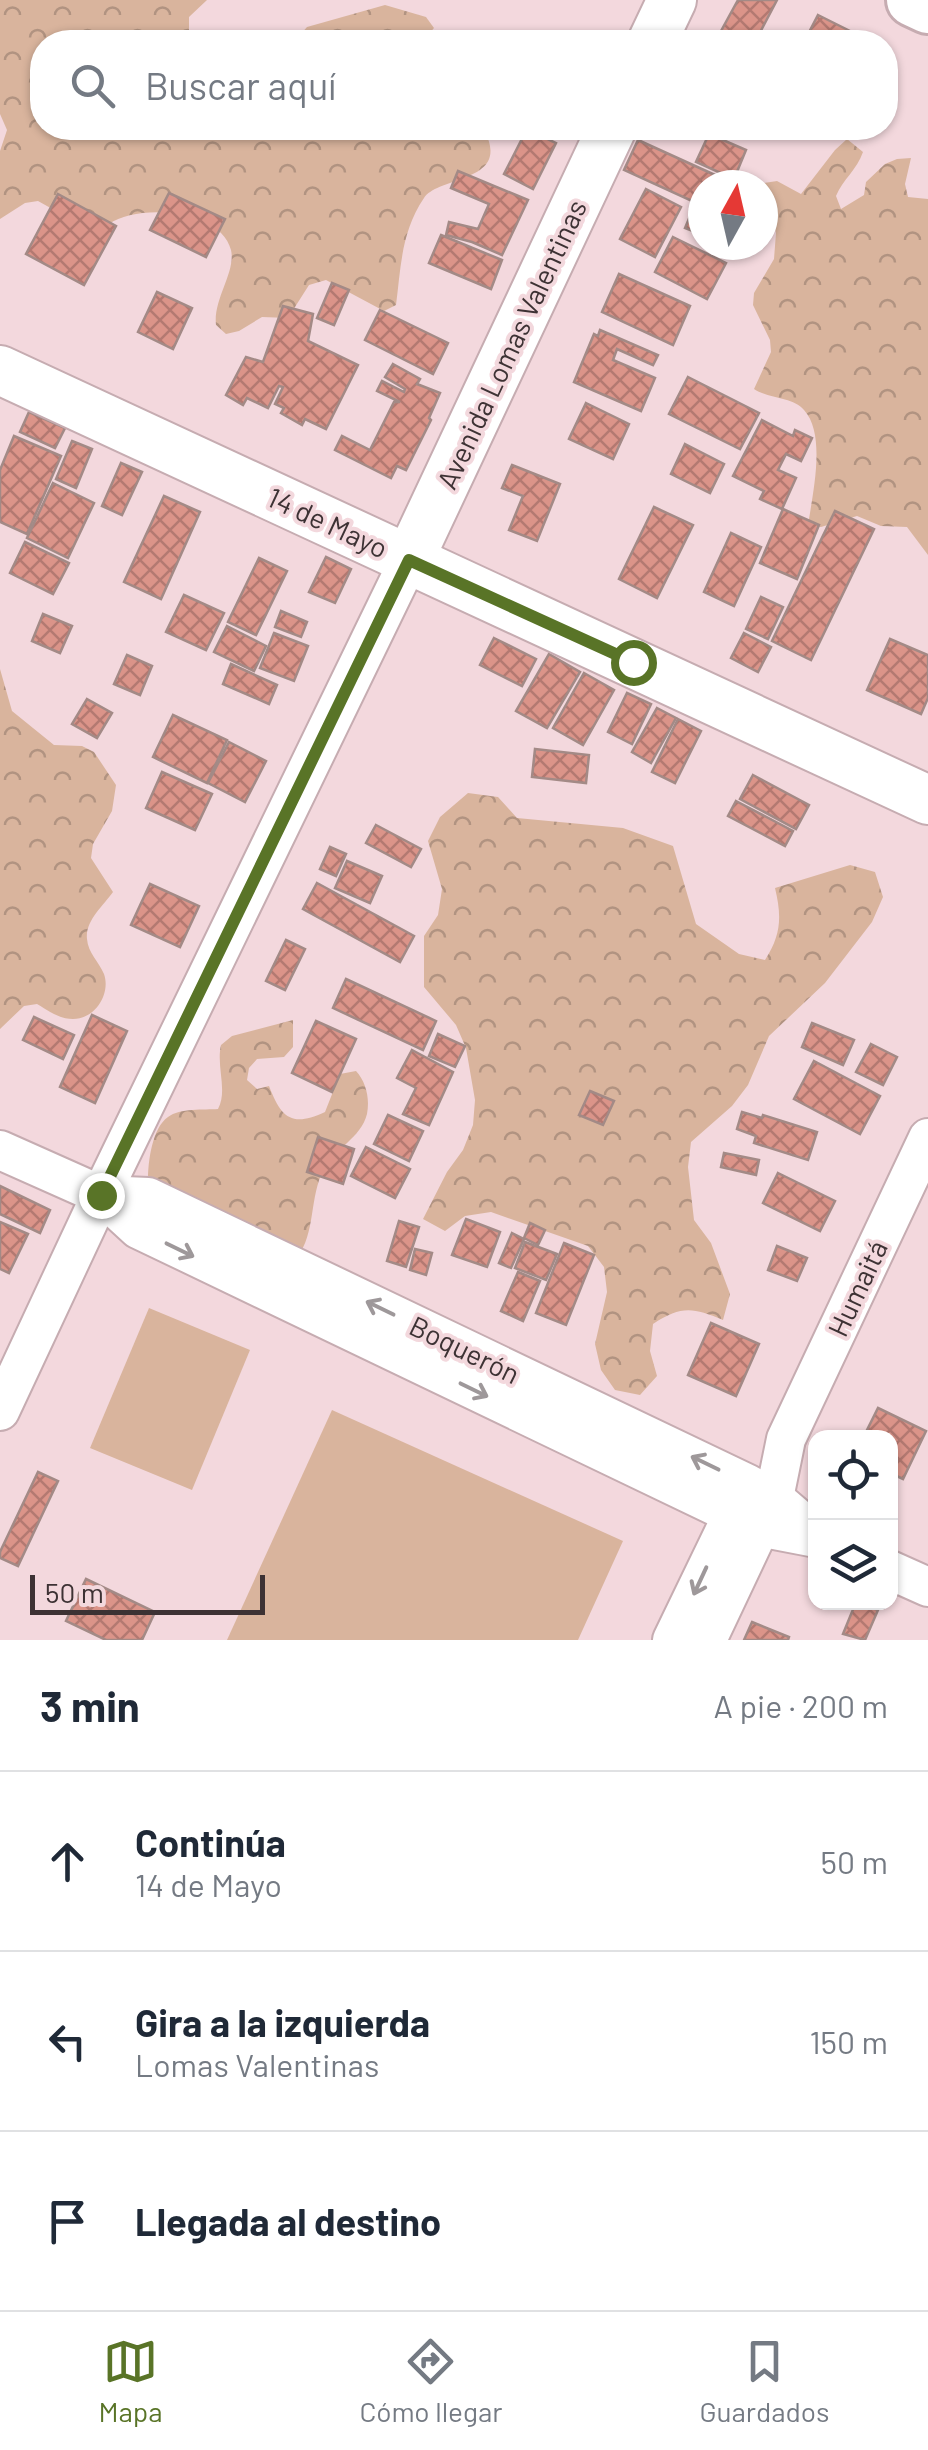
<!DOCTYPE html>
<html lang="es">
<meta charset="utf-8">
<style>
:root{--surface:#fff;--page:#f2f2f3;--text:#1f2937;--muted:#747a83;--line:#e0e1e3;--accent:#597427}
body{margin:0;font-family:Barlow,sans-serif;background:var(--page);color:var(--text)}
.controls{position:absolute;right:30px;bottom:30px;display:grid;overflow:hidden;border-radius:20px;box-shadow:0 2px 8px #0004}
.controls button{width:90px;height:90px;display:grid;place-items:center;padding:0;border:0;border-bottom:2px solid var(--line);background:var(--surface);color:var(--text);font:50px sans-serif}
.compass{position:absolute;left:688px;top:170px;width:90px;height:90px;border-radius:50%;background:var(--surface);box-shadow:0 2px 8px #0004;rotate:8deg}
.scale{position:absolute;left:30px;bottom:25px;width:235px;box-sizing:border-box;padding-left:10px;border:5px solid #3d3234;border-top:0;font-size:28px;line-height:35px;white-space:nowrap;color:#3d3234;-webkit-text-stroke:8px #f3d8dd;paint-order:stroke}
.stop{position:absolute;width:30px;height:30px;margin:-22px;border:8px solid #597427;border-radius:50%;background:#fff}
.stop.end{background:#597427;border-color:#fff;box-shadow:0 2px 10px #0008}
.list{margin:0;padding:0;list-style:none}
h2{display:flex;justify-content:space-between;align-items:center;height:130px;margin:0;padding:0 40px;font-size:42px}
h2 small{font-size:32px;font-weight:400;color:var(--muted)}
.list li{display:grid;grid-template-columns:65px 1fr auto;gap:30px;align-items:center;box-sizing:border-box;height:180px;padding:0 40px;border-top:2px solid var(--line)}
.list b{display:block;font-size:38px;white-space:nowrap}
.list p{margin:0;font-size:32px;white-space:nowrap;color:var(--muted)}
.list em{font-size:32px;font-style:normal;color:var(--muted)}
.icon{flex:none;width:55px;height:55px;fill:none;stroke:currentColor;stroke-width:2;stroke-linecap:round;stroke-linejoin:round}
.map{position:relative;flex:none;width:928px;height:1640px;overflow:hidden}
.search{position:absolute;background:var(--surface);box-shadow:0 2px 8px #0004;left:30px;right:30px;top:30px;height:110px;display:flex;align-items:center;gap:25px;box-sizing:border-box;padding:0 35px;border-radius:40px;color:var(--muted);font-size:38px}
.sheet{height:670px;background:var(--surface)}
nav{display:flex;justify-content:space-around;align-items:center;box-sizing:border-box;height:140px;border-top:2px solid var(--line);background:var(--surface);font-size:28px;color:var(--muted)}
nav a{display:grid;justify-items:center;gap:5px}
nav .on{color:var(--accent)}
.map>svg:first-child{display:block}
</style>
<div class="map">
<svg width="928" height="1640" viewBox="0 0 928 1640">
<defs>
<pattern id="forest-crowns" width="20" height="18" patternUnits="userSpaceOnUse" patternTransform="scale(2.5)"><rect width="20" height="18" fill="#d9b49d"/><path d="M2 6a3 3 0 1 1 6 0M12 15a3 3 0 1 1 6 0" fill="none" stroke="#b19381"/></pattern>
<pattern id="building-cross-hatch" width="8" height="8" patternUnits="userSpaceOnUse" patternTransform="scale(2.5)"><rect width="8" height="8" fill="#db9489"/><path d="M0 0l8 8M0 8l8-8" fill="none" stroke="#b37971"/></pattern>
</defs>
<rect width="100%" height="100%" fill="#f3d8dd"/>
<g fill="#d9b49d">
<path d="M149 1308 250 1350 192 1490 90 1448Z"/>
<path d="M332 1410 623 1541 578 1640H227Z"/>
</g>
<g fill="url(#forest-crowns)">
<path d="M0 0H207L189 17V30L198 42H42V128H483C514 183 440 175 424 198 401 232 401 267 396 305L384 311 326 280 309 285 288 318 262 317 239 331 226 334 216 325C213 299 236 272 231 250 221 209 138 203 109 224L72 220 38 201 25 203 0 219V151L7 130 0 114Z"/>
<path d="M385 5 426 17 434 28 422 42H294L307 27Z"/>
<path d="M847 139 863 152C857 170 843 179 836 196L841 209 864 195 866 182 885 164 897 159 911 158 905 184 908 197 928 199V555L907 527 881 526 857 516 821 527 808 526C812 496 827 435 804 410 793 397 769 399 754 389L771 352 770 340 753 305 754 293 774 259 776 233 764 183 777 181 801 194 835 150Z"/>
<path d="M0 669 12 711 54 745 82 746 94 752 116 785 112 811 93 844 91 858 113 892C103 906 85 921 87 939 88 953 99 962 104 974 111 994 95 1019 73 1019 59 1019 49 1011 37 1004L24 1006 0 1029Z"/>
<path d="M468 793 498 797 517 818 623 828 673 846 696 924 739 954 765 960C781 935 782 917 775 888L850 865 875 872 883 897 872 922 825 983 769 1036 748 1085 732 1106 691 1142 688 1167 694 1220 711 1243 730 1294 723 1320C692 1307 681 1306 653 1324L650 1351 657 1376 640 1395 615 1390 601 1370 595 1344 607 1292 604 1267 588 1246 491 1212 465 1216 445 1231 423 1219 447 1172 463 1150 473 1125 475 1100 466 1048 456 1025 424 987V936L438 915 442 889 428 841 440 817Z"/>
<path d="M293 1020V1047L284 1057 257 1059 249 1068 247 1080 257 1089 269 1086C281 1117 291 1128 325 1112L340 1074 356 1071C366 1082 370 1098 367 1114 361 1138 335 1148 324 1169 309 1196 316 1234 297 1257L148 1180C148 1162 152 1128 168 1117 180 1108 204 1110 218 1109 228 1090 216 1067 221 1045L232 1036Z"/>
</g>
<g fill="url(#building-cross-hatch)" stroke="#a38a86" stroke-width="2.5">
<path d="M738 0H777L755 42H715Z"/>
<path d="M818 15 860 36 857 42H804Z"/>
<path d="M527 129 556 143 533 189 504 174Z"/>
<path d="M709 134 746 150 734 179 696 162Z"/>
<path d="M638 140 737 185H703V206L624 170Z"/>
<path d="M458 171 528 200 502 255 472 242 446 235 449 222 478 229 489 204 451 188Z"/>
<path d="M646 189 681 207 655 257 620 239Z"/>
<path d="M169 193 225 219 206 257 150 230Z"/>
<path d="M58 194 116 226 84 285 26 254Z"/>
<path d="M693 209 703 214V235L685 228Z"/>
<path d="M441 235 502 260 491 289 429 263Z"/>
<path d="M673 237 726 263 707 299 655 272Z"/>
<path d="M619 274 690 306 673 345 602 312Z"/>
<path d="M332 283 349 290 334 325 317 318Z"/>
<path d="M157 292 192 308 173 349 138 332Z"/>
<path d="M283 306 313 314 308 341 358 365 326 429 305 419 302 425 281 413 284 408 275 404 283 387 279 386 268 408 247 398 243 405 226 395 246 357 263 362Z"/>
<path d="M380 310 448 343 433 374 365 340Z"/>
<path d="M600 330 658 355 653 365 617 349 613 360 655 378 641 411 574 382 594 334 598 336Z"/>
<path d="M393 364 420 379 417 384 440 393 429 418 431 420 406 470 397 466 391 478 335 450 342 436 370 450 394 402H400L377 391 382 381 404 392 405 389 385 377Z"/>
<path d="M688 377 759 413 740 449 669 414Z"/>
<path d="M586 403 629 424 613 459 569 439Z"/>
<path d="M29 412 65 428 55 448 20 432Z"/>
<path d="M762 420 793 436 795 430 812 438 801 461 786 454 778 470 796 478 782 509 760 499 764 491 733 476Z"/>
<path d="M14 436 61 456 27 534 0 522V470Z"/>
<path d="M72 441 92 449 76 488 56 479Z"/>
<path d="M685 444 724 464 710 493 671 474Z"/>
<path d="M121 463 142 472 122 515 102 506Z"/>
<path d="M512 465 560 484 537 541 509 530 523 496 502 488Z"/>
<path d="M53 483 94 503 68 558 27 538Z"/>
<path d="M164 496 200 512 161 599 124 582Z"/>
<path d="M654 507 693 525 657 598 619 579Z"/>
<path d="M783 509 819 525 797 579 760 563Z"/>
<path d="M835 511 874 529 811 660 772 641Z"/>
<path d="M731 533 761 547 734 606 704 592Z"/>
<path d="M25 542 69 563 53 594 10 573Z"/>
<path d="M326 557 351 569 335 603 309 592Z"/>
<path d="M259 558 287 571 256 635 228 622Z"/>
<path d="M184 595 224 613 206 650 166 632Z"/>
<path d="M761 597 783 607 768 639 746 629Z"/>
<path d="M281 611 307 622 301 637 275 627Z"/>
<path d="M43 614 72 626 60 653 32 641Z"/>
<path d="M227 626 266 646 254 671 214 652Z"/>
<path d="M274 633 308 646 294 681 260 668Z"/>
<path d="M744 633 771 647 758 672 731 658Z"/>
<path d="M494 638 536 659 522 686 480 665Z"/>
<path d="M890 639 928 655V698L921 714 867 690Z"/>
<path d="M549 654 580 672 547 728 516 711Z"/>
<path d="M127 655 152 666 140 695 114 684Z"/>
<path d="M231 664 277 685 269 704 223 684Z"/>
<path d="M584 673 614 690 583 745 553 728Z"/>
<path d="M627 693 651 704 632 744 608 732Z"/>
<path d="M87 699 112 713 97 738 72 724Z"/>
<path d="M657 708 676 718 651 763 632 752Z"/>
<path d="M173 715 227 740 207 783 153 757Z"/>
<path d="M678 719 701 731 675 783 652 772Z"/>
<path d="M229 742 266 761 245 802 208 783Z"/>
<path d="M535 749 589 755 586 783 532 777Z"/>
<path d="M162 772 212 794 195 830 146 808Z"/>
<path d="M753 775 809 805 796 829 740 799Z"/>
<path d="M736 801 793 831 785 846 728 816Z"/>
<path d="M376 825 421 849 411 867 366 843Z"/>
<path d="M330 847 346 854 336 876 320 869Z"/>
<path d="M347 861 382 876 370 903 335 888Z"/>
<path d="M317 883 414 936 400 962 303 909Z"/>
<path d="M150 884 199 906 180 947 131 925Z"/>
<path d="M286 940 305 949 285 990 266 981Z"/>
<path d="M346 979 436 1021 423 1050 333 1008Z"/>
<path d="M92 1015 127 1031 95 1103 60 1087Z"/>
<path d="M34 1017 74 1035 63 1059 23 1040Z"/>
<path d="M316 1021 356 1039 332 1092 292 1073Z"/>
<path d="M812 1023 854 1040 843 1065 802 1047Z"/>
<path d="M438 1034 465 1046 455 1067 429 1056Z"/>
<path d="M871 1044 897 1057 883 1085 856 1072Z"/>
<path d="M412 1050 453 1072 429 1125 403 1114 416 1088 397 1078Z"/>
<path d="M814 1061 880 1096 860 1134 794 1099Z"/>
<path d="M590 1091 614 1101 603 1125 579 1115Z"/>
<path d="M742 1112 762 1118 763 1115 817 1132 808 1160 754 1143 756 1136 737 1129Z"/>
<path d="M388 1115 423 1131 409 1161 374 1144Z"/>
<path d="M318 1137 354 1149 343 1184 307 1172Z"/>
<path d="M366 1147 410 1169 395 1198 351 1176Z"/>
<path d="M724 1153 759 1160 756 1175 721 1167Z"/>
<path d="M778 1173 835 1201 820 1231 763 1203Z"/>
<path d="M0 1186 50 1210 40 1233 0 1214Z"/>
<path d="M466 1219 500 1232 487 1267 452 1255Z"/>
<path d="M399 1221 419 1227 406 1267 387 1261Z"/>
<path d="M0 1222 28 1234 9 1273 0 1269Z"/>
<path d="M530 1223 545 1230 538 1245 524 1238Z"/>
<path d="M512 1233 524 1239 511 1268 499 1263Z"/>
<path d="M525 1242 557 1254 546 1280 515 1268Z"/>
<path d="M564 1243 594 1255 566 1325 536 1313Z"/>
<path d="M777 1246 807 1258 797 1281 768 1270Z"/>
<path d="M415 1249 432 1253 426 1275 410 1270Z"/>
<path d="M518 1272 540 1281 523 1321 501 1311Z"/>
<path d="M711 1323 759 1344 736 1396 688 1375Z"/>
<path d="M878 1408 926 1431 903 1479 890 1473V1438H863Z"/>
<path d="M38 1472 58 1481 18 1566 0 1558V1552Z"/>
<path d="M86 1579 155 1612 142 1640H106L66 1621Z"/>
<path d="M856 1602 878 1610 865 1640 843 1634Z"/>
<path d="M752 1622 789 1637 788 1640H744Z"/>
</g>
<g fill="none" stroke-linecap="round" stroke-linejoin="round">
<defs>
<g id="minor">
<path d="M0 1150 101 1195 138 1229 759 1527 816 1538"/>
<path d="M101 1195 148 1197 748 1484 774 1498 816 1534"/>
<path d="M0 1411 101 1195 409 560"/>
<path d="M890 1570 928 1587"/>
<path d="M672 1640 744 1491"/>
<path d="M707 1640 774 1498 786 1439 928 1138"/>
</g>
<g id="tertiary">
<path d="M652 42 672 0"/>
<path d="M0 370 928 800"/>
<path d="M409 560 612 128"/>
</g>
<path id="secondary" d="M913 0 928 7"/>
</defs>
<use href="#minor" stroke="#c6acb1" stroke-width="42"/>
<use href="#tertiary" stroke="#c6acb1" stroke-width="52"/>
<use href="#secondary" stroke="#c6acb1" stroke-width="58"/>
<use href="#minor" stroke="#fff" stroke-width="38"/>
<use href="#tertiary" stroke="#fff" stroke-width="48"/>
<use href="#secondary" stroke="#fff" stroke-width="52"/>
</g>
<defs><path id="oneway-shaft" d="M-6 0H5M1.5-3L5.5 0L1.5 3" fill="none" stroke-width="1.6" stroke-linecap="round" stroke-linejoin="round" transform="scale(2.5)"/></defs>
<g stroke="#9e989a">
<use href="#oneway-shaft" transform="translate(180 1250) rotate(26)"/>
<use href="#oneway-shaft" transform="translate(380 1308) rotate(-154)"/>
<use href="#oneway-shaft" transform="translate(474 1390) rotate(26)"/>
<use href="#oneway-shaft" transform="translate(705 1463) rotate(-154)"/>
<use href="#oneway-shaft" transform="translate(700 1581) rotate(115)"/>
</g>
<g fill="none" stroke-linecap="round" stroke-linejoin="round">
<path stroke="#597427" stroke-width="12" d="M101 1195 409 560 633 662"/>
</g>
<g text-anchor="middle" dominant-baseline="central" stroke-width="8" stroke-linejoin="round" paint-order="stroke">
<g font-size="28" fill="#3d3234" stroke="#f3d8dd">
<text transform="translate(511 344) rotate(-65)">Avenida Lomas Valentinas</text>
<text transform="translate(328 522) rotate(25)">14 de Mayo</text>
<text transform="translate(857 1288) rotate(-65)">Humaitá</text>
<text transform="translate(465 1349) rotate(26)">Boquerón</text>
</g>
</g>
</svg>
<div class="controls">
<button><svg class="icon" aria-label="locate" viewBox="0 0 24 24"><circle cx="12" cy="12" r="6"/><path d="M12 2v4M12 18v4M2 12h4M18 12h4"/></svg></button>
<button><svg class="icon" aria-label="layers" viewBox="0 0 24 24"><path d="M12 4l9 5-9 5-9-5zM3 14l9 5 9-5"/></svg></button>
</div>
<svg class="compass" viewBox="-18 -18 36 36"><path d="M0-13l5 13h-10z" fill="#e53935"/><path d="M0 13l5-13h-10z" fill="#747a83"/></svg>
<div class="scale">50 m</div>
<div class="stop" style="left:633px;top:662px"></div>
<div class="stop end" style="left:101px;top:1195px"></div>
<div class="search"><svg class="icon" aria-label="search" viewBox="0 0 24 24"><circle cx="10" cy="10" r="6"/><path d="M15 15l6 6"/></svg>Buscar aquí</div>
</div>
<section class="sheet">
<h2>3 min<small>A pie · 200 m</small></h2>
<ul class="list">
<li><svg class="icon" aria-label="ahead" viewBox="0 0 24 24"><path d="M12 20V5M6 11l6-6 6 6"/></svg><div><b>Continúa</b><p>14 de Mayo</p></div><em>50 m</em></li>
<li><svg class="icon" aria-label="left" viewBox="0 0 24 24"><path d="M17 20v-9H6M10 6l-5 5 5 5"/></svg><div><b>Gira a la izquierda</b><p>Lomas Valentinas</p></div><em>150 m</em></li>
<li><svg class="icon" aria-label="arrive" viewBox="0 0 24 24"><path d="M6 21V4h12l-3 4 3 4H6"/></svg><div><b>Llegada al destino</b></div></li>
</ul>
</section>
<nav>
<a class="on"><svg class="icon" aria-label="map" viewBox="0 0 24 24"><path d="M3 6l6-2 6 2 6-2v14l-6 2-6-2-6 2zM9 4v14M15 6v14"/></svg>Mapa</a>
<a><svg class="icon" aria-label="directions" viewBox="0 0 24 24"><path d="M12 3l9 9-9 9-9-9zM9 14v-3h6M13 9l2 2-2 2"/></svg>Cómo llegar</a>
<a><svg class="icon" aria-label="saved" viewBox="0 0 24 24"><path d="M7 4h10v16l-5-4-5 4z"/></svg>Guardados</a>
</nav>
